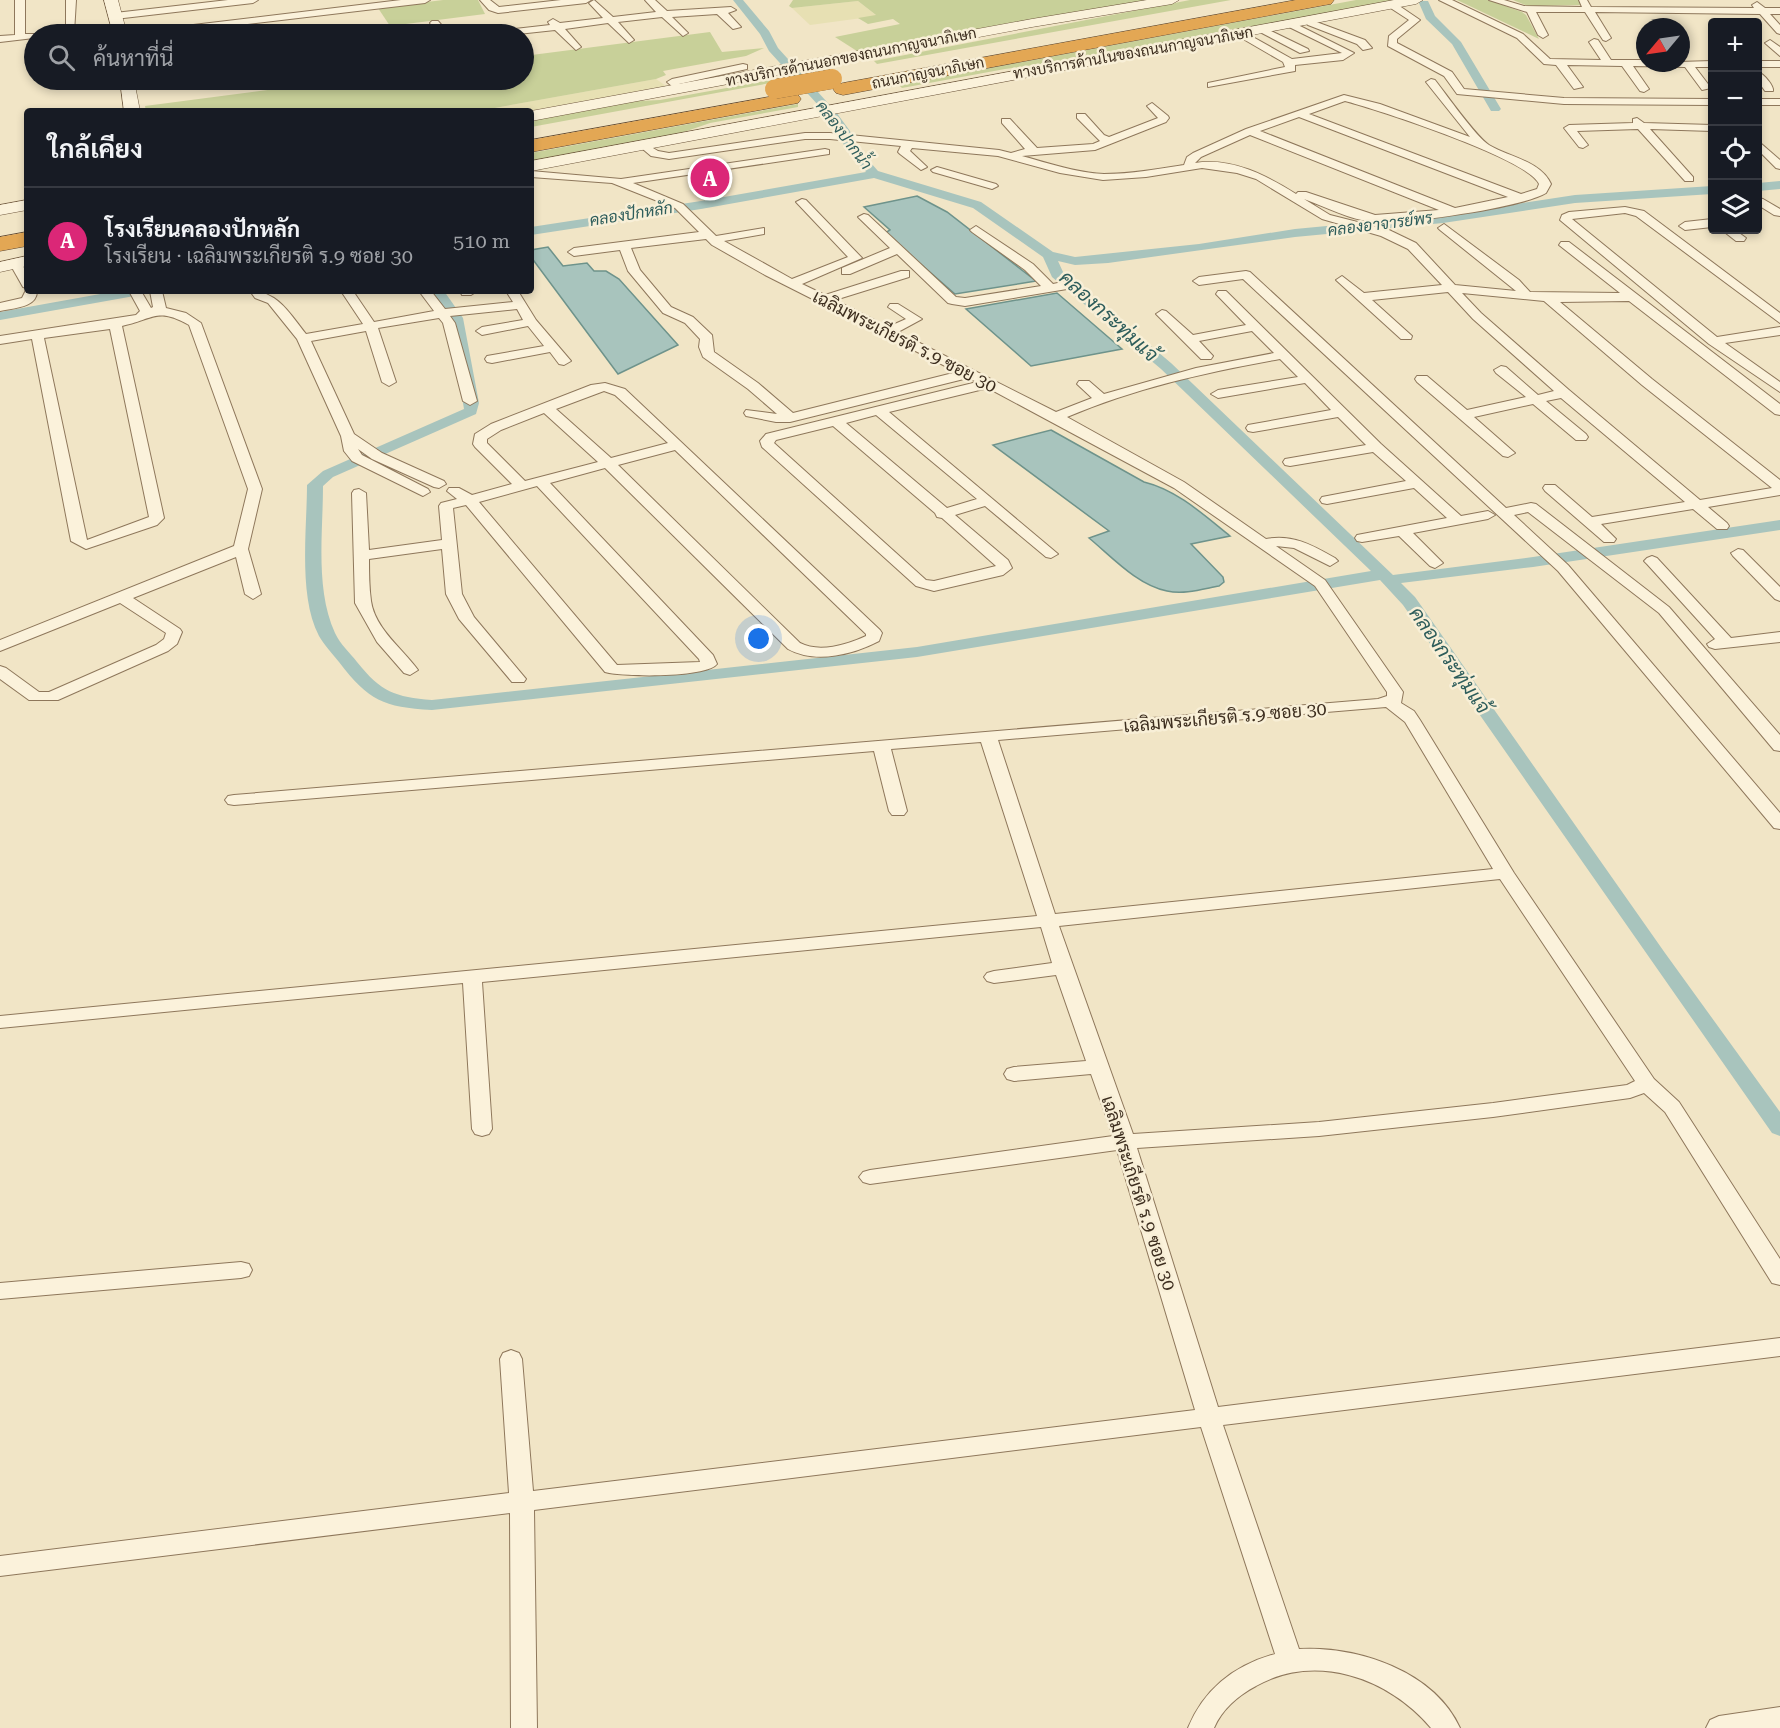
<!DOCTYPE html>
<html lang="th">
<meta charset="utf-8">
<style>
:root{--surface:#171b24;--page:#20242c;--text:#f1f3f6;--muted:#9ea1a6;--line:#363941;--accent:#db2777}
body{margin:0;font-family:"Roboto Serif",Sarabun,serif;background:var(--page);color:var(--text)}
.controls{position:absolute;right:18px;top:18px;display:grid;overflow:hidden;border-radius:6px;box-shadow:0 3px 9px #0003}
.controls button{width:54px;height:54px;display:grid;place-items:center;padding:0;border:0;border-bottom:2px solid var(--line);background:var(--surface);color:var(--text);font:30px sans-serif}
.compass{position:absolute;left:1636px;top:18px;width:54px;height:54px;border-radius:50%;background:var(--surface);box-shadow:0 3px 9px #0003;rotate:241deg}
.you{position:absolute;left:759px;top:639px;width:21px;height:21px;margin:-15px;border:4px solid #fff;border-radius:50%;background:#1a73e8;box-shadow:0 0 0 9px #1a73e833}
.badge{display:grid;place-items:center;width:39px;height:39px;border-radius:50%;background:var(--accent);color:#fff;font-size:20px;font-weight:700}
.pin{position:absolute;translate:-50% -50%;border:3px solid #fff;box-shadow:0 2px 6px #0006}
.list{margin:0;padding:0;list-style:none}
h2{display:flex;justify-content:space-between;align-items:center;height:78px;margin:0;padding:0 24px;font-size:26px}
h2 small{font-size:20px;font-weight:400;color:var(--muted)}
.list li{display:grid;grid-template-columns:39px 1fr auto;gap:18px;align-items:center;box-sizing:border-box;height:108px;padding:0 24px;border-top:2px solid var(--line)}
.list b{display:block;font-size:22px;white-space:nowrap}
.list p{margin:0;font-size:20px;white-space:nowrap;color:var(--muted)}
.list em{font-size:20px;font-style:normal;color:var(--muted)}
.icon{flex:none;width:33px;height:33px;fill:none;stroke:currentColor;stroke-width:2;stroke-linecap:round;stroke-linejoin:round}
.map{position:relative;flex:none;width:1780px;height:1728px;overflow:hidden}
.search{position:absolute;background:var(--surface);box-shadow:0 3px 9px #0003;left:24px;top:24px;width:510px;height:66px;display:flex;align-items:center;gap:15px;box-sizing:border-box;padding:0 21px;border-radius:33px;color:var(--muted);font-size:22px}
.panel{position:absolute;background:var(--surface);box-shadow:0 3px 9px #0003;left:24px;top:108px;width:510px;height:186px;border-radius:6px}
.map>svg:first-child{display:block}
</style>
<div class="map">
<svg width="1780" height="1728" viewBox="0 0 1780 1728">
<rect width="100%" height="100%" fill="#f1e5c6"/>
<g fill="#e7e0b3">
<path d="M858 1 877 16 810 25 792 8Z"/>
<path d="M656 79 666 86 529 111H478Z"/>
</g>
<g fill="#c8d099">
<path d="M443 0H478L485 14 390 26 378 8Z"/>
<path d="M793 0H1150L860 53 835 37 900 24 893 19 868 24 858 18 876 15 858 1 792 8 789 6Z"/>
<path d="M1190 0H1231L877 64 874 61Z"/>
<path d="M1356 0H1397L1116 53 1005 69 902 88 899 85Z"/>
<path d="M1457 0H1489L1522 12 1526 15 1539 39Z"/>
<path d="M1513 0H1579L1581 5 1528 6Z"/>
<path d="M710 32 722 52 764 48 746 56 663 71 666 75 656 79 478 111H146L145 106 344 80H524V56Z"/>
<path d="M771 80 781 81 531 127V119L617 102 660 100Z"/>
<path d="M798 104V107L710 123 681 133 531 162V153Z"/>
</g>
<g fill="#a8c4bd" stroke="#6e938b" stroke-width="1.5">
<path d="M917 196 947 212 1036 281 955 294 885 233 890 230 864 207Z"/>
<path d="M548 247 563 266 587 263 594 271H606L619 279 678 345 618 374 531 257V250Z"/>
<path d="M1057 293 1122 349 1031 366 966 309Z"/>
<path d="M1051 430 1144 482C1177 490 1204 515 1230 536L1191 544 1223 577 1224 582 1219 586C1203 589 1184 595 1167 591 1137 585 1112 557 1089 538L1109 531 993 445Z"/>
</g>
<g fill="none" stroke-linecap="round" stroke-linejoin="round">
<g fill="#a8c4bd" fill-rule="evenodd">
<path d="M733 0H743L769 31 778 48 836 112 850 131 856 146 878 171 981 202 1053 252 1075 257 1199 244 1295 229 1443 215 1575 195 1712 186V194L1575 203 1443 223 1295 237 1108 263 1075 265 1058 261 1063 272 1171 363 1393 575 1533 557 1780 520V530L1533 567 1401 583 1415 597 1665 953 1780 1112V1136L1772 1133 1403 605 1380 580 917 657 432 710C383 707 369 701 339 662 332 653 324 645 319 636 298 596 307 529 307 485L323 471 464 409 449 318 430 291H444L463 318 479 403 476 414 333 477 323 486C323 533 315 589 335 633 340 644 350 653 357 662 381 692 395 697 432 700L917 647 1371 571 1161 369 1052 277 1043 257 973 208 874 178 701 209 531 235V227L701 201 866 172 845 147 828 116 769 51 760 34Z"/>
<path d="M1420 1H1428L1435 16 1461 42 1501 109 1499 111H1491L1452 44 1426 19 1419 3Z"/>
<path d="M1780 181V189L1758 191V183Z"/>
<path d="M117 291H147L140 295 0 320V312Z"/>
</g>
<defs>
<g id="street">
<path d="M15 0H25V34H34V38L0 42V36L15 35Z"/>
<path d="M66 0H76L74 33 37 34 42 31 66 29Z"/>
<path d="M228 0H258L253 3 115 19 110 16 115 13Z"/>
<path d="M401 0H430L425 3 163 34H138L143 31Z"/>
<path d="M480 0H490L499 7 561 0H591L586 3 498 13 489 10Z"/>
<path d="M594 0 613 17 656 12 645 0H655L667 11 731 7 736 10 728 13 741 27 733 29 717 14 672 17 688 33 683 36 662 17 618 22 634 40 629 43 608 23 565 29 581 47 576 50 555 30 518 34H493L498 31 550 25 548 22 553 19 560 23 603 18 589 3Z"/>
<path d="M1439 0H1452L1523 34 1550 59 1601 60 1589 42 1594 39 1598 40 1611 60H1645V63L1712 61V67H1695L1711 88 1702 90 1685 67 1633 66 1649 89 1644 92 1640 91 1622 66 1567 65 1583 87 1574 89 1556 65 1544 64 1517 38Z"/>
<path d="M1489 0H1504L1524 6 1582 7 1579 0H1587L1591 7 1754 8 1752 5 1757 2 1765 8H1780V14H1770L1780 25V34L1777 33 1760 14 1595 12 1611 38 1606 41 1603 40 1585 12H1536L1548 35 1543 38 1538 35 1527 12Z"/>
<path d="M1389 3H1395L1420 20 1397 39V43L1452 72 1464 89 1564 98 1712 99V105L1564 104 1457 94 1444 76 1388 46 1389 36 1409 20 1389 7Z"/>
<path d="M1311 20 1365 40 1372 48 1363 50 1357 44 1308 25 1306 23Z"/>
<path d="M432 21H438L449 34H439L430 23Z"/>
<path d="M1290 21 1354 53 1343 60 1295 65V71L1208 87V83L1285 67 1283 62 1238 36V32H1244L1292 59 1342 53 1287 26 1285 24Z"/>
<path d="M382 26 385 27 391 34H381L377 29Z"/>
<path d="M1263 27 1308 49 1309 51 1300 53 1260 32 1258 30Z"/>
<path d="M1770 40 1780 47V56L1765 43Z"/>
<rect x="1758" y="61" width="22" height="6"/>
<path d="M743 64 747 65V69L679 84 684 89 679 92 667 82 672 79Z"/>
<path d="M1758 72C1764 74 1774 86 1773 91H1765L1758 81Z"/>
<path d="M1431 79 1435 80C1446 94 1476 137 1489 145 1509 157 1541 161 1551 184L1546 193C1524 207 1402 225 1374 222 1350 220 1326 207 1304 199L1330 215 1389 230 1416 243 1455 285 1516 291 1440 230 1438 228 1444 224 1519 280 1530 292 1620 293 1559 245 1561 242H1569L1780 404V415L1775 414 1629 301 1560 302 1652 379 1780 480V495L1708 507 1727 523 1729 526 1727 529H1717L1693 509 1601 524 1616 539 1614 542H1604L1545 491 1543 488 1545 485H1555L1592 517 1685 502 1561 398 1546 401 1586 434 1588 437 1586 440H1576L1533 404 1474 417 1515 453 1508 457 1503 456 1417 382 1415 379 1417 376H1427L1467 410 1526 397 1496 373 1494 370 1501 366 1506 367 1538 395 1554 391 1473 319 1448 292 1372 300 1412 336 1411 339H1401L1336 280 1342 276 1364 293 1442 285 1408 249 1381 236 1322 219 1256 179 1237 173 1202 168 1146 177 1103 180 1060 173 998 156 912 148 910 151 927 167 921 170 900 154 898 152 901 146 830 139H805L669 159 651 156 638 145 643 142 658 151 669 153 805 133H830L999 150 1011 153 1025 149 1002 123V119H1010L1037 148 1093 144 1100 141 1077 118V114H1085L1104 135 1109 137 1158 118 1147 106 1152 103 1168 116 1169 118 1166 122 1095 150 1022 156C1048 163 1077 173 1104 174 1131 174 1158 169 1184 165L1187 157 1193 153 1246 129 1344 95 1380 104 1470 137 1426 82ZM1345 101C1376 109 1529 159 1539 184L1537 189 1521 194 1309 114ZM1299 117 1508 197 1455 208 1260 131ZM1250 135 1439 210 1375 215 1306 192H1298L1296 194C1267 176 1232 157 1195 163L1201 157ZM1462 293 1544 301 1642 385 1772 488 1700 500 1569 390 1481 313Z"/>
<path d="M286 80H296L299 84 290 86Z"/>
<rect x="1758" y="99" width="22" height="6"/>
<path d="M1637 118 1644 123 1712 125V131L1650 129 1693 177V181H1685L1638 129 1577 131 1588 145 1583 148 1579 147 1564 128 1569 125 1633 123V119Z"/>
<path d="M1758 141 1780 160V169L1776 168 1758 150Z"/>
<path d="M825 149 829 150V154L633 183 683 204 716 236 764 228V234L724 241 792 279 848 257 796 202 802 199 806 200 862 258 802 284 825 295 901 271H909V277L835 300 888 327 906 319 888 307 890 304H898L922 319 898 332 1056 412 1092 398 1077 384 1079 381H1089L1104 394 1196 368 1274 353 1252 331 1199 341 1213 356 1211 359H1201L1156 314 1162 310 1166 311 1193 335 1246 325 1216 294 1218 291H1226L1381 444 1461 516 1488 511 1495 515 1488 519 1413 533 1443 563 1435 568 1430 566 1399 536 1362 542 1357 541 1355 538 1357 535 1447 518 1414 488 1327 504 1322 503 1320 500 1322 497 1406 481 1373 452 1290 466 1285 465 1283 462 1285 459 1366 445 1338 417 1253 432 1248 431 1246 428 1248 425 1331 410 1305 383 1218 398 1211 394 1218 390 1298 377 1280 359C1207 372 1135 388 1067 417L1184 482 1266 539C1293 534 1312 545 1335 558L1338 561 1330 566 1294 548 1276 546 1325 580 1403 692 1401 703 1414 711 1420 720 1514 873 1654 1079 1679 1102 1780 1259V1285L1772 1283 1665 1112 1644 1093 1630 1098 1493 1117 1319 1136 1137 1148 1218 1407 1780 1338V1356L1223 1425 1299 1649C1358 1646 1434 1671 1460 1728H1431C1389 1678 1316 1652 1256 1686 1239 1695 1222 1709 1214 1728H1188C1204 1689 1235 1665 1275 1654L1201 1427 534 1510 537 1728H511L510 1513 0 1576V1556L509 1493 500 1359 503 1353 511 1350 519 1353 522 1359 533 1491 1195 1410 1117 1150 870 1184 863 1182 859 1177 863 1172 870 1170 1113 1136 1091 1074 1014 1081 1007 1079 1004 1074 1007 1069 1014 1067 1086 1061 1056 975 994 983 987 981 984 977 987 973 994 971 1052 963 1041 927 482 982 492 1129 489 1134 482 1136 475 1134 472 1129 463 983 0 1028V1016L1037 916 981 742 891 749 907 811 904 815H892L889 811 874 751 234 805 228 804 225 800 228 796 234 795 1378 699 1387 696V692L1315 586 1174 488 988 388 889 412 1058 554 1051 558 1046 557 985 506 955 515 1008 560 1012 568 1003 575 934 591 916 586 762 447 760 441 766 434 977 382 968 378 790 422H776L746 416 744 413 746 410 777 414 748 389 703 357 699 347 700 339 685 323 663 313 628 271 620 250 574 256 568 252 574 248 699 232 675 208 612 183 531 177V171L621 179ZM706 239 712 245 765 275 957 372 793 413 758 383 714 352 712 335 693 317 671 307 640 270 631 248ZM876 415 977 499 947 508 846 423ZM833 426 935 513 937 517 942 518 996 566 934 581 926 580 774 443 776 440ZM1386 707 1405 722 1493 869 1055 914 998 740ZM1500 879 1635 1081 1627 1085 1493 1103 1319 1122 1133 1134 1059 926Z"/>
<path d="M937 167 996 184 998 186 992 189 933 172 931 170Z"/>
<path d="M1758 198 1763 199 1780 209V216L1774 215 1758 205Z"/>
<path d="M1625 207 1644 211 1780 313V323L1636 216 1625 213 1572 219 1717 337 1780 327V335L1725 343 1780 382V392L1709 344 1560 220 1562 215 1569 212Z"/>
<path d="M864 214 868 215 956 297 965 298 1041 286 1025 270 972 232 970 230 976 226 1033 264 1053 284 1067 281 1073 285 1067 289 965 306 952 304 948 303 897 254 850 274H842V268L890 248 860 219 858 217Z"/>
<path d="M1712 219V227L1685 230 1679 226 1685 222Z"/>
<path d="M1722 230H1735L1746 238 1744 241H1736Z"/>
<path d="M16 260 20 261 27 273V288L23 287 10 264Z"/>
<path d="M1246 271 1250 272 1506 508 1531 503 1536 504 1669 607 1780 735V751L1774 750 1659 613 1528 512 1514 515 1568 565 1780 813V829L1774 828 1558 571 1243 279 1199 285 1193 281 1199 277Z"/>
<path d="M27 288V291H37C37 308 13 308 0 311V303L22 298Z"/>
<path d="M129 291H141L151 308 153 307 150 291H162L166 308 186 313 201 323 262 489 248 549 261 594 253 599 245 594 236 557 133 598 180 629 182 632 177 644 168 651 58 700H29L0 679V666L6 668 39 692H49L156 645 164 639 166 633 120 603 0 651V640L234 546 248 489 189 325C157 307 154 319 122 326L164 518 157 525 86 549 71 541 32 339 0 344V336L136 315 140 311ZM110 329 149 517 87 540 44 338Z"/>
<path d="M250 291C278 291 290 314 306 334L363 324 341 291H353L374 322 434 311 419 291H431L445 309 513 302 506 291H518L536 320 571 361 564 365 559 364 550 352 492 363 487 362 485 359 487 356 544 346 528 326 482 335 476 331 482 327 523 320 517 309 450 316 455 323 477 401 470 405 463 401 443 323 439 318 378 328 396 382 389 386 382 382 366 331 311 341 354 434 382 453 444 481 446 484 439 488 434 487 372 459 358 449 362 455 428 489 430 492 423 496 352 461 344 451 341 436 297 339 268 303 255 298Z"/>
<path d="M460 291H477L471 295H462Z"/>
<path d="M605 383 625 389 880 630 882 633 879 641C852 655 815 664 788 649L605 468 550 483 713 655 717 664C706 678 623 677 605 672L466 505 453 508 462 594 474 617 526 679 524 682H512L459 619 446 594 442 549 369 559C369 572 369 587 371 601 375 629 403 649 418 670L410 675 404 673 377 642 355 603 352 493 354 490 359 489 366 493 369 550 442 540 439 506 441 503 457 499 447 491 449 488H459L472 495 512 484 475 447 473 444 475 434 491 424 591 385ZM604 391 615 395 668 443 611 458 556 409ZM544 413 598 462 525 481 487 443V439L501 430ZM675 450 866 634V636C847 645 819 653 800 643L618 465ZM537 486 699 659 700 662 617 665 479 502Z"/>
<path d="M1738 549 1743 550 1780 587V601L1775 599 1733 556 1731 553Z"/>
<path d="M1652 556 1657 558 1731 638 1780 632V642L1715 649 1709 647 1707 644 1715 639 1647 564 1644 561 1647 558Z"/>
<path d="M241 1262 249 1264 252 1270 249 1276 241 1278 0 1299V1283Z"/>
<path d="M1780 1707V1728H1706L1710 1720 1719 1716Z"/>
</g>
<g id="secondary">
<path d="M104 0H118L127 34H113Z"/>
<path d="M1147 0H1179L1172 4 1032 27 531 121V111L1032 19Z"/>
<path d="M1394 0H1423L1416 4 531 171V161Z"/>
<path d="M120 80H134L140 111H124Z"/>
<path d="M27 200V210L0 215V205Z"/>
<path d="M27 256V266L0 272V262Z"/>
</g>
<g id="highway">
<path d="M1296 0H1334L1331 4 1325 5 843 95 836 93 833 89 836 85 843 83Z"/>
<path d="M791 93 798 95 801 99 798 103 531 152V140Z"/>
<path d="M27 232V246L0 251V237Z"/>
</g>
</defs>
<use href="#street" stroke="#8e775b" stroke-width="2"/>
<use href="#secondary" stroke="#6f583e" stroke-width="1"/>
<use href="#highway" stroke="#5b452f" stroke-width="1"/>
<use href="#street" fill="#fbf2db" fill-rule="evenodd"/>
<use href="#secondary" fill="#fbf2db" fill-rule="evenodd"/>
<use href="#highway" fill="#e3a754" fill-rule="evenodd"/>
<defs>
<path id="highway-bridge" d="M775 89 832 79"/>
</defs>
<use href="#highway-bridge" stroke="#5b452f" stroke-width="20" stroke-linecap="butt"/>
<use href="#highway-bridge" stroke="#e3a754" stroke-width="20"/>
</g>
<g text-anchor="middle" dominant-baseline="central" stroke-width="5" stroke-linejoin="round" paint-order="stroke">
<g font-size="15" fill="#3d2e1f" stroke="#f8efd7">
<text transform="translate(1133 53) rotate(-10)">ทางบริการด้านในของถนนกาญจนาภิเษก</text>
<text transform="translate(851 57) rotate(-11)">ทางบริการด้านนอกของถนนกาญจนาภิเษก</text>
<text transform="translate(928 73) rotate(-11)">ถนนกาญจนาภิเษก</text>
</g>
<g font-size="16" font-style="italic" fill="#2e5d5b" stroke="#f8efd7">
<text transform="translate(844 135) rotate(53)">คลองปากน้ำ</text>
<text transform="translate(631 214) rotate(-9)">คลองปักหลัก</text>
<text transform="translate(1380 224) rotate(-7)">คลองอาจารย์พร</text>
</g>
<g font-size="18" fill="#3d2e1f" stroke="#f8efd7">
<text transform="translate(905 341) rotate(27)">เฉลิมพระเกียรติ ร.9 ซอย 30</text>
<text transform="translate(1225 717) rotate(-5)">เฉลิมพระเกียรติ ร.9 ซอย 30</text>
<text transform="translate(1139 1193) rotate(72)">เฉลิมพระเกียรติ ร.9 ซอย 30</text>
</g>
<g font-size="20" font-style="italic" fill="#2e5d5b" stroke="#f8efd7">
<text transform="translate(1109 316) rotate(42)">คลองกระทุ่มแจ้</text>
<text transform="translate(1450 660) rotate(55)">คลองกระทุ่มแจ้</text>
</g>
</g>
</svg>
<div class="controls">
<button>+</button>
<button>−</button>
<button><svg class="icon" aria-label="locate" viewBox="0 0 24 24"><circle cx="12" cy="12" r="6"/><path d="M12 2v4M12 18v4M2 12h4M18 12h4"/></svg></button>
<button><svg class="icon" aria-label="layers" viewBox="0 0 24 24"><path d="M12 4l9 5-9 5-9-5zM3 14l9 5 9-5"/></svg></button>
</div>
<svg class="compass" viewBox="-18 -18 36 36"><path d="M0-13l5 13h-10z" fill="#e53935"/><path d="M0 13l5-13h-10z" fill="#9ea1a6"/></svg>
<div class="you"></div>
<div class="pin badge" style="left:710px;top:178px">A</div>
<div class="search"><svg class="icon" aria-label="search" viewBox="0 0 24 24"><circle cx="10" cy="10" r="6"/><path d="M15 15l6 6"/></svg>ค้นหาที่นี่</div>
<section class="panel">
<h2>ใกล้เคียง<small></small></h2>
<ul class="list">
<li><span class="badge">A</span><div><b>โรงเรียนคลองปักหลัก</b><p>โรงเรียน · เฉลิมพระเกียรติ ร.9 ซอย 30</p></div><em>510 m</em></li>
</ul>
</section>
</div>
